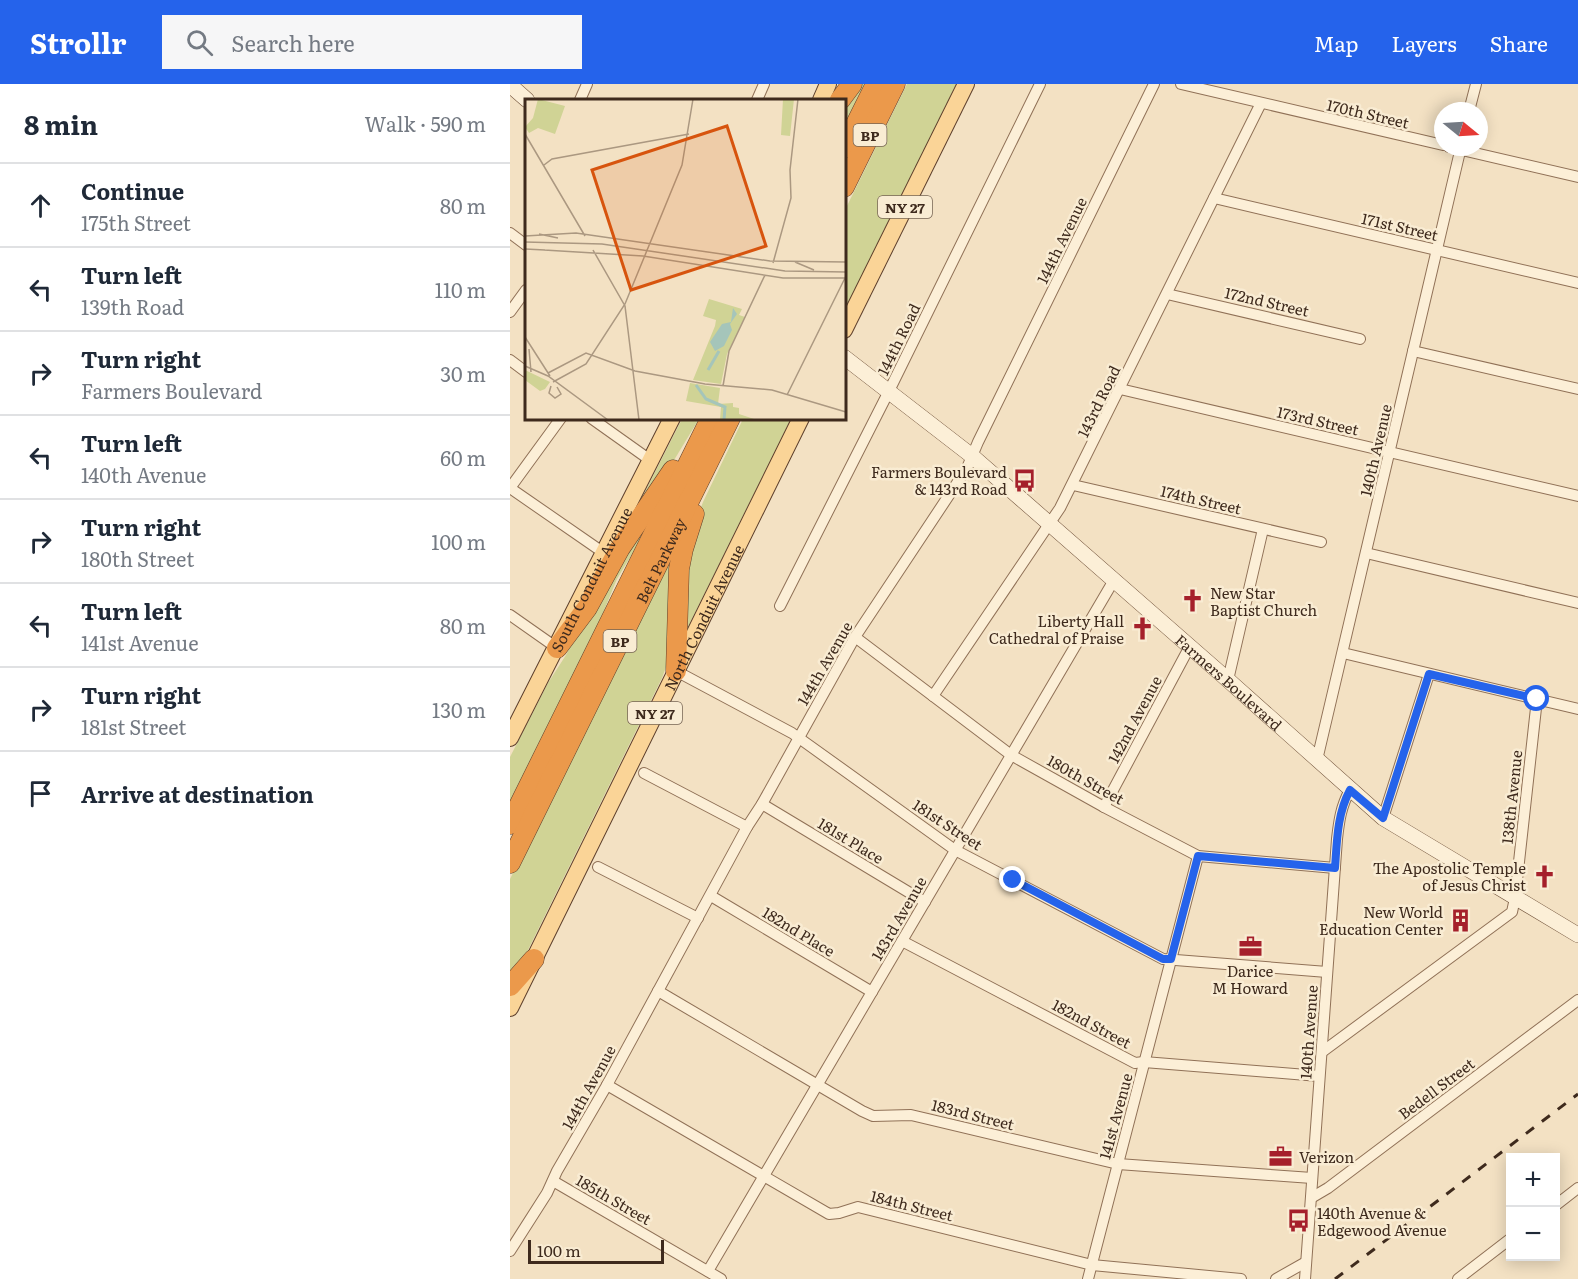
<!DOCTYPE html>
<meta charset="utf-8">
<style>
:root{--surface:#fff;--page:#f6f6f7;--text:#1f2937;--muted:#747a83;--line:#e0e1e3;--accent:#2563eb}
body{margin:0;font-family:Literata,serif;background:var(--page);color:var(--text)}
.controls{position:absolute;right:18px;bottom:18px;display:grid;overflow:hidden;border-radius:0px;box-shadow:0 3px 15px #0003}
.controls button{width:54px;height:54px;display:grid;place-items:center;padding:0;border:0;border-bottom:2px solid var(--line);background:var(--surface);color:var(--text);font:30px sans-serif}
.compass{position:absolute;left:924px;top:18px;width:54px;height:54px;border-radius:50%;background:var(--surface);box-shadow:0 3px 15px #0003;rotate:108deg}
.scale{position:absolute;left:18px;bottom:15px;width:136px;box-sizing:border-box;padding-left:6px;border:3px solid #3e2a1d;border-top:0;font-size:16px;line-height:21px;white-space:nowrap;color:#3e2a1d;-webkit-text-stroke:4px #f9ecd3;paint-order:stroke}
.stop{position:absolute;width:18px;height:18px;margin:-14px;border:4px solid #2563eb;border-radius:50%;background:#fff}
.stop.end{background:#2563eb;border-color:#fff;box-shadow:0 2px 6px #0008}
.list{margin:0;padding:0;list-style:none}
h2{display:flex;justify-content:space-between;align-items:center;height:78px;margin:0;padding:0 24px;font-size:26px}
h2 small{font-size:20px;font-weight:400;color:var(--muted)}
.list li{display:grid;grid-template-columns:39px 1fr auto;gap:18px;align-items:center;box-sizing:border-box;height:84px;padding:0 24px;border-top:2px solid var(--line)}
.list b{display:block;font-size:22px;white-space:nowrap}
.list p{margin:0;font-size:20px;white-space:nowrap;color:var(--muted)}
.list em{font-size:20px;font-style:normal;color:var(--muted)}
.icon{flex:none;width:33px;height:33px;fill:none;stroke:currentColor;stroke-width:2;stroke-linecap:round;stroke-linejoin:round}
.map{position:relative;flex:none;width:1068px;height:1195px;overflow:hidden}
header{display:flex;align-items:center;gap:36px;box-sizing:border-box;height:84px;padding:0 30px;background:var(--accent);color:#fff}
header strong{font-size:28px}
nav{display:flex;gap:33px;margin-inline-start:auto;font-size:21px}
.search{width:420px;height:54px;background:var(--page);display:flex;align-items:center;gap:15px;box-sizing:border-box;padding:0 21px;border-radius:0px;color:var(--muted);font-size:22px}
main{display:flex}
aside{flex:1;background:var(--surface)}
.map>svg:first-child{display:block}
</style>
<header>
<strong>Strollr</strong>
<div class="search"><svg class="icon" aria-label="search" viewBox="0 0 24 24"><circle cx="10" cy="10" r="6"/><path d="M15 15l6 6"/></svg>Search here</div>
<nav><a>Map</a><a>Layers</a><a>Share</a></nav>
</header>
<main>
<aside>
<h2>8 min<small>Walk · 590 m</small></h2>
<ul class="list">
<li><svg class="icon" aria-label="ahead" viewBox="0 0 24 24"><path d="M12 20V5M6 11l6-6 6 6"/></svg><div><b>Continue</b><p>175th Street</p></div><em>80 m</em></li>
<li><svg class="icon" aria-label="left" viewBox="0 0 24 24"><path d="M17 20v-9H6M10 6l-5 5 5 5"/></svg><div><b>Turn left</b><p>139th Road</p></div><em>110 m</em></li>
<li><svg class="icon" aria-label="right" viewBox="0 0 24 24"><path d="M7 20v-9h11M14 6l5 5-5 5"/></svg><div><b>Turn right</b><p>Farmers Boulevard</p></div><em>30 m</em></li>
<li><svg class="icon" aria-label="left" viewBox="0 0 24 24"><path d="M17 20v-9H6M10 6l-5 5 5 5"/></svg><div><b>Turn left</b><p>140th Avenue</p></div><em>60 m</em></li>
<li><svg class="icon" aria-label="right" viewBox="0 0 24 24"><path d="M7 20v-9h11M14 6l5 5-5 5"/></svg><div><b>Turn right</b><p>180th Street</p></div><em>100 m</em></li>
<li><svg class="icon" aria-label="left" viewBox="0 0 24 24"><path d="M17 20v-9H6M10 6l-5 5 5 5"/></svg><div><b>Turn left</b><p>141st Avenue</p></div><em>80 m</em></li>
<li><svg class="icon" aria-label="right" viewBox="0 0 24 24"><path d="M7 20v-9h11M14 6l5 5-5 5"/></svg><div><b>Turn right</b><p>181st Street</p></div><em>130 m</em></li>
<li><svg class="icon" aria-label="arrive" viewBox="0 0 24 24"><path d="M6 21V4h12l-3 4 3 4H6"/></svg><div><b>Arrive at destination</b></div></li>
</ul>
</aside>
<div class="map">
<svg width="1068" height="1195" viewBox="0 0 1068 1195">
<rect width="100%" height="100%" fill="#f3e1c3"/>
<g fill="#d0d395">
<path d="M349 0H357L335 45V18Z"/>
<path d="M397 0H447L335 228 334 128Z"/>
<path d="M172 335H189L158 386 115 447Z"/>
<path d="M233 335H281L178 543 171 540 181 451 193 418Z"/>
<path d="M137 436 142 437 107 495 86 546 0 721V673L38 599 56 571 86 511Z"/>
<path d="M169 453 160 572 152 594 17 868 0 894V795Z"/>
</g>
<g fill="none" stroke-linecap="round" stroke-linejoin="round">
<defs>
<g id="minor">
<path d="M671 0 933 61"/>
<path d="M70 16 77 0"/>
<path d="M247 16 254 0"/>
<path d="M959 27 966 0"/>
<path d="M939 63 1068 93"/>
<path d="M704 114 1068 199"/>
<path d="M0 149 16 161"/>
<path d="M657 210 850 255"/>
<path d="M0 228 16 206"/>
<path d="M903 267 1068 305"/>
<path d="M0 276 16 288"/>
<path d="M610 305 1068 412"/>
<path d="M81 334 140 376"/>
<path d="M563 401 811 458"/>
<path d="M0 404 94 469"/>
<path d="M0 404 51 334"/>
<path d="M856 469 1068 519"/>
<path d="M270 522 379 307 530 0"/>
<path d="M0 531 47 564"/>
<path d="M345 553 501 671 594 723 688 772 825 784"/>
<path d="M833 569 1068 625"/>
<path d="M166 587 282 649 445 766 653 875 817 888"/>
<path d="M718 596 753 445"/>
<path d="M423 612 550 424 751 19"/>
<path d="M807 676 951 63"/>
<path d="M134 689 237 743"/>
<path d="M252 720 415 818"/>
<path d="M594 723 680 562"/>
<path d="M873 734 919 590"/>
<path d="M88 783 188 834"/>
<path d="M201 812 362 908"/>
<path d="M392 857 625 979 634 978 809 992"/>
<path d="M148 907 352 1027 363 1032 401 1031 608 1080 802 1094"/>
<path d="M812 968 1002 828 1005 814 1027 615"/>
<path d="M97 1001 319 1130 329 1129 348 1123 582 1181 731 1195"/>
<path d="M43 1097 211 1195"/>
<path d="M801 1114 818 1104 1068 916"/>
<path d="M1046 1121 1068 1104"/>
<path d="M0 1167 37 1109 47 1087 97 1001 237 743 252 720 345 553 457 384 468 358 644 0"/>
<path d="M198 1187 604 496"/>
<path d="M578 1195 688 772"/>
<path d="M766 1195 796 1178"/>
<path d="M795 1195 827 755C829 737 831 722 840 706"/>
<path d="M948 1195 1000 1155"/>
</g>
<g id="secondary">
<path d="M0 1 17 16"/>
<path id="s1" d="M334 273 462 372 718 596 873 734 1068 851"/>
</g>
<g id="primary">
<path d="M311 16 318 0"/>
<path d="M334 246 456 0"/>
<path id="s2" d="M0 654 162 334"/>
<path id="s3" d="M0 924 291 334"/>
</g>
<g id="motorway">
<path d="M330 16 342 0"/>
<path d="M334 64 366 0"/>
<path d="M334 103 385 0"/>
<path d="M47 564 77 524 110 464 163 386"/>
<path d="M166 587 169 485 173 465 184 430"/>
<path d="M0 740 201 334"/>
<path id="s4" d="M0 779 220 334"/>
<path d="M0 902 24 875"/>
</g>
</defs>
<use href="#minor" stroke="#907157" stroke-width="12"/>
<use href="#secondary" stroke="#71523a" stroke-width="16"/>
<use href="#primary" stroke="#5d3f2c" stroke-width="18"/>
<use href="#motorway" stroke="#5d3f2c" stroke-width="21"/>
<use href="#minor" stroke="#fcefd7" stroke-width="10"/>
<use href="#secondary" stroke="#fcefd7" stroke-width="15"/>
<use href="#primary" stroke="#fad497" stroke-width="16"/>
<use href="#motorway" stroke="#eb994b" stroke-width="20"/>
<path stroke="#3e2a1d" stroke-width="3" stroke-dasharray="10 10" stroke-linecap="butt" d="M825 1195 1068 1010"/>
</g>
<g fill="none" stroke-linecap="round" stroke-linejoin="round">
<path stroke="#2563eb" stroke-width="8" d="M503 796 653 875H661L688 772 825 784C827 757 827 730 840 706L873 734 919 590 1027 615"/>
</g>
<defs>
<symbol id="bus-bare" viewBox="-9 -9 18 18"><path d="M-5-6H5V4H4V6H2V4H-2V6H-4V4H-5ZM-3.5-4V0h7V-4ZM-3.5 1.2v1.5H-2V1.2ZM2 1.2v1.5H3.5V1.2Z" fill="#a5202b" stroke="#f9ecd3" stroke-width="2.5" paint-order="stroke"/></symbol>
<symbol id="church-bare" viewBox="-9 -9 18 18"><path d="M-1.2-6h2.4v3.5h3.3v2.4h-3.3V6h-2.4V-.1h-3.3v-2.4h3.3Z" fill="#a5202b" stroke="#f9ecd3" stroke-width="2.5" paint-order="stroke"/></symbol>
<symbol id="building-bare" viewBox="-9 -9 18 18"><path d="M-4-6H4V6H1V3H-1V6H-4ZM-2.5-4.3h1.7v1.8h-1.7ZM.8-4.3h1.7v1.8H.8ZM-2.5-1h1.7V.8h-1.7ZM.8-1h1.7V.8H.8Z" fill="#a5202b" stroke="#f9ecd3" stroke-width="2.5" paint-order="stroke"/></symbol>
<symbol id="office-bare" viewBox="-9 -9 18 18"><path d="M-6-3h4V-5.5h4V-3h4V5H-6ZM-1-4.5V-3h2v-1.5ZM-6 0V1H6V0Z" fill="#a5202b" stroke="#f9ecd3" stroke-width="2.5" paint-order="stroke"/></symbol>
</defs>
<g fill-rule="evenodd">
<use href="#bus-bare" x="498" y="380" width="33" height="33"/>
<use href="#church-bare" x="666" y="500" width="33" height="33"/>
<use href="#church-bare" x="616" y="528" width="33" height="33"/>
<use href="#church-bare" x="1018" y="776" width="33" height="33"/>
<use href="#building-bare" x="934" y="820" width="33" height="33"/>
<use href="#office-bare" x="724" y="846" width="33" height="33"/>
<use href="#office-bare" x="754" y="1056" width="33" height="33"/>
<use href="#bus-bare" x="772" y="1120" width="33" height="33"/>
</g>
<g text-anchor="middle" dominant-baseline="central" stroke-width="5" stroke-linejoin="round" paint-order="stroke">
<g fill="#f9ecd3" stroke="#766454" stroke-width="1.5">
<rect x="343.5" y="40" width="33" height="22" rx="4.5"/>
<rect x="368" y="112" width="54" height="22" rx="4.5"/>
<rect x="93.5" y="546" width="33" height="22" rx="4.5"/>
<rect x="118" y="618" width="54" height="22" rx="4.5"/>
</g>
<g font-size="14" font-weight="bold" fill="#3e2a1d">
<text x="360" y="51">BP</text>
<text x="395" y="123">NY 27</text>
<text x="110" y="557">BP</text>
<text x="145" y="629">NY 27</text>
</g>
<g font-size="15" fill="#3e2a1d" stroke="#f9ecd3">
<text transform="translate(858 29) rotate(13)">170th Street</text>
<text transform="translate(890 142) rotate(13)">171st Street</text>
<text transform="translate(551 156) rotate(-64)">144th Avenue</text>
<text transform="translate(757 217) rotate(13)">172nd Street</text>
<text transform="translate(388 255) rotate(-64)">144th Road</text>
<text transform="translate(588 317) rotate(-64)">143rd Road</text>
<text transform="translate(808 336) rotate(13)">173rd Street</text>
<text transform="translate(865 366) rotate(-77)">140th Avenue</text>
<text transform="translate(691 415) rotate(13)">174th Street</text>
<text stroke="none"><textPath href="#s4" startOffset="338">Belt Parkway</textPath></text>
<text stroke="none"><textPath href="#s2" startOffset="178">South Conduit Avenue</textPath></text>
<text stroke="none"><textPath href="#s3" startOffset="436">North Conduit Avenue</textPath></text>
<text transform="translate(314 579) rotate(-60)">144th Avenue</text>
<text stroke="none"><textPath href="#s1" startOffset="504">Farmers Boulevard</textPath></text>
<text transform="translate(624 635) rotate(-62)">142nd Avenue</text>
<text transform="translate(576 695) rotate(29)">180th Street</text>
<text transform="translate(1001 713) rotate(-84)">138th Avenue</text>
<text transform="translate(438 740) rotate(33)">181st Street</text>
<text transform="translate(341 756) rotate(31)">181st Place</text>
<text transform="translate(388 834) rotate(-60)">143rd Avenue</text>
<text transform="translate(289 847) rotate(31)">182nd Place</text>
<text transform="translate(582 939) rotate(28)">182nd Street</text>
<text transform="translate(798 948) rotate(-86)">140th Avenue</text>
<text transform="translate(78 1003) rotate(-61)">144th Avenue</text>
<text transform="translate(926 1004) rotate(-37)">Bedell Street</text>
<text transform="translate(463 1030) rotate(14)">183rd Street</text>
<text transform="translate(605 1032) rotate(-75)">141st Avenue</text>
<text transform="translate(104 1115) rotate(30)">185th Street</text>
<text transform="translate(402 1121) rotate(14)">184th Street</text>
</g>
<g font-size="15" fill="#3e2a1d" stroke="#f9ecd3" text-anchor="end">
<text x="497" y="387">Farmers Boulevard<tspan x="497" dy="17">&amp; 143rd Road</tspan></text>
<text x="700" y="508" text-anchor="start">New Star<tspan x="700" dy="17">Baptist Church</tspan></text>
<text x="614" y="536">Liberty Hall<tspan x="614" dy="17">Cathedral of Praise</tspan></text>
<text x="1016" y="783">The Apostolic Temple<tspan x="1016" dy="17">of Jesus Christ</tspan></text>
<text x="933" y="827">New World<tspan x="933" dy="17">Education Center</tspan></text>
<text x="740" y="886" text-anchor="middle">Darice<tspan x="740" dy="17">M Howard</tspan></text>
<text x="789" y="1072" text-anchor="start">Verizon</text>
<text x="807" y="1128" text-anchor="start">140th Avenue &amp;<tspan x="807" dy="17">Edgewood Avenue</tspan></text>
</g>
</g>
<g transform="translate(15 15)">
<rect width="321" height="321" fill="#f3e1c3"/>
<path d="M13 0 40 7 30 35 13 29 4 34 0 28 8 19ZM258 0H269L265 37 256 36ZM184 200 217 210 214 216 220 218 202 255 196 285 168 281 190 227 191 221 178 217ZM0 271 25 283 20 290 15 292 0 281ZM165 284 195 289 193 305 208 304V308L214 309V315L232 321H195L196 308 161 302Z" fill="#d0d395"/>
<path d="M208 209 212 215 205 225 207 231 199 247 190 252 185 243 197 225 206 223Z" fill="#a5c5ba"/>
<path fill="none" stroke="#a5c5ba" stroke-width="3" d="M183 271 194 252M171 286 181 300 200 308 199 321"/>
<path fill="none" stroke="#ab9881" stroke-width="1.5" d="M0 35 60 137M19 66 27 60 164 35M14 135 33 139M0 137 51 134 245 162 321 163M0 143 77 145 260 172 321 173M0 150 20 151M19 151 118 157 258 179H321M68 151 100 207 114 321M270 163 289 171M248 164 266 99 265 71 273 0M0 238 25 277M4 250 6 273M0 267 23 277 83 321M23 274 61 254 110 272 180 285 247 291 321 313M28 283 61 265 100 205 157 66 168 0M26 287 24 294 30 299 36 295 32 288M198 287 204 252 240 176M262 296 321 177"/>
<path fill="#d7540e" fill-opacity="0.15" stroke="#d7540e" stroke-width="3" d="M202 27 241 147 106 191 67 71Z"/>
<rect width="321" height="321" fill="none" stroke="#3e2a1d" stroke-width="3"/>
</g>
</svg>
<div class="controls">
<button>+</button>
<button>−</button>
</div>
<svg class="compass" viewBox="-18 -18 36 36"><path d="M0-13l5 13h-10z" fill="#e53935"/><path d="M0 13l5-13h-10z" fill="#747a83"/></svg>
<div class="scale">100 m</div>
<div class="stop" style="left:1027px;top:615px"></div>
<div class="stop end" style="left:503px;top:796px"></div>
</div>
</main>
